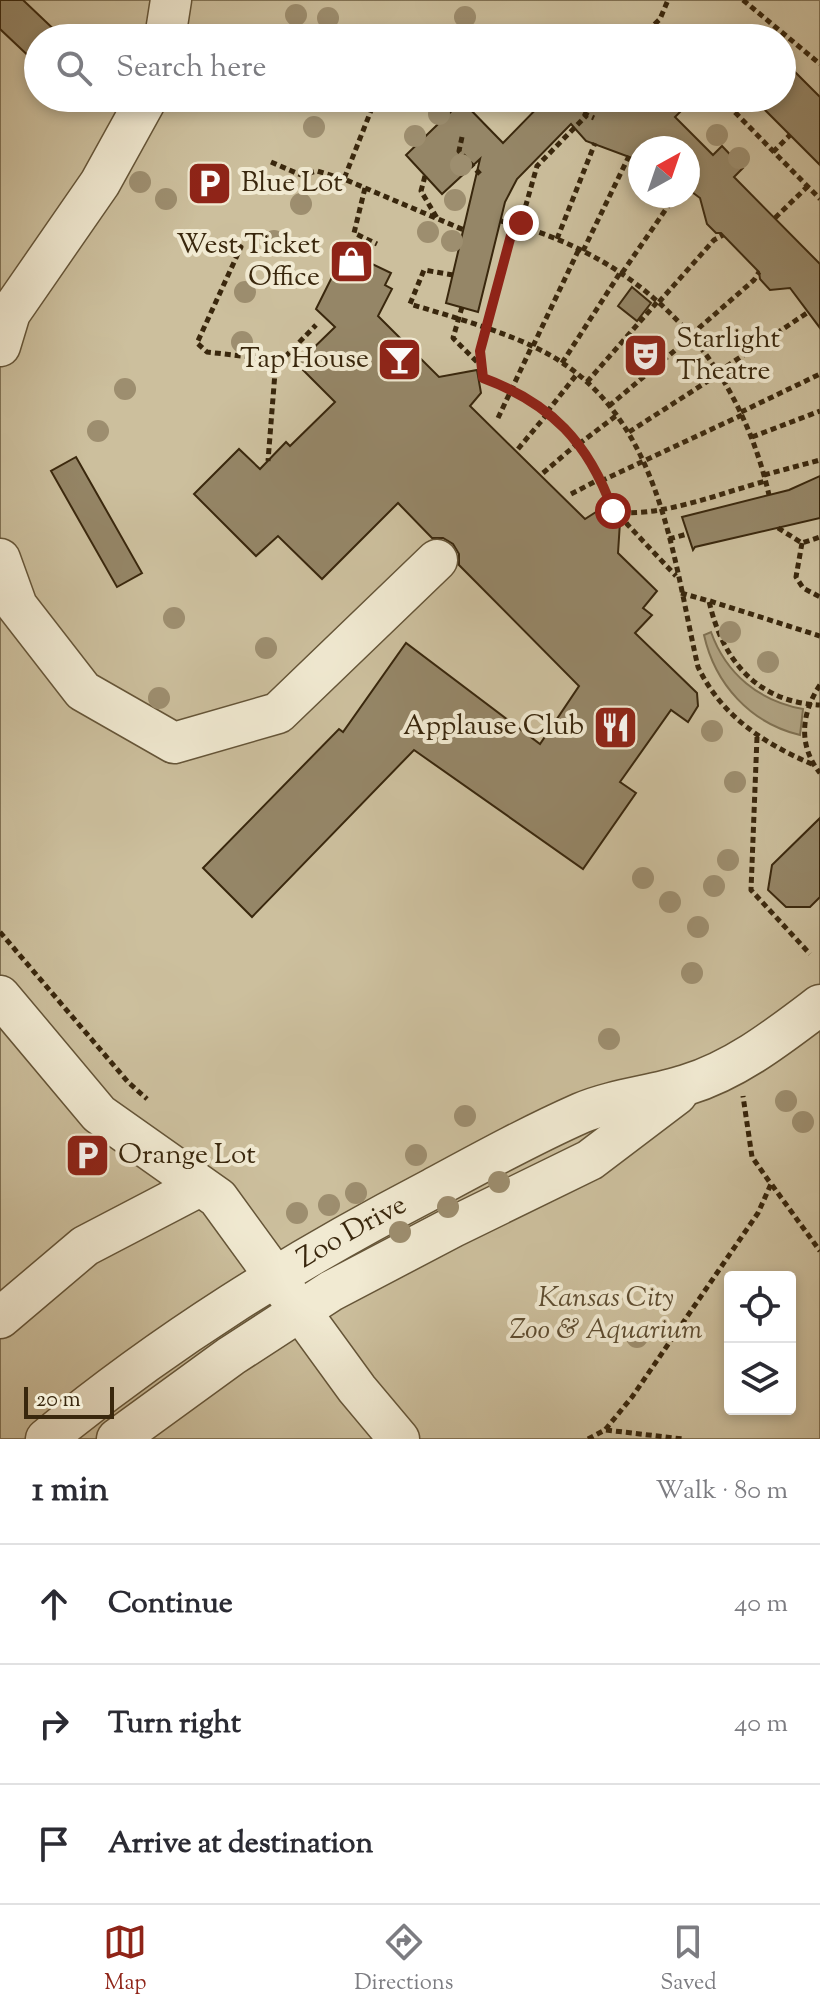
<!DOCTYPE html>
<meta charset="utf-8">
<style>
:root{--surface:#fff;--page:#f7f7f7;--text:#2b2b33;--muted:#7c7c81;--line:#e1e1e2;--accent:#8f2418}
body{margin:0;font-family:"Sorts Mill Goudy",serif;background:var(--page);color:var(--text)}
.controls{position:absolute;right:24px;bottom:24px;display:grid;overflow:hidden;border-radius:8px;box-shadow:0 4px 12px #0003}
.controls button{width:72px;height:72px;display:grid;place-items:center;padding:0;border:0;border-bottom:2px solid var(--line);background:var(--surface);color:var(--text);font:40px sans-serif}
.compass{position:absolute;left:628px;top:136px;width:72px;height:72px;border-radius:50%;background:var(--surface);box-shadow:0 4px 12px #0003;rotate:40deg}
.scale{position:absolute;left:24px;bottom:20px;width:90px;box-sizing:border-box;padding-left:8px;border:4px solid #39270d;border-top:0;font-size:22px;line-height:28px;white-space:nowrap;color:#39270d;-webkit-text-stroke:6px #f1ead2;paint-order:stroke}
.stop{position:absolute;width:24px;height:24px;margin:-18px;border:6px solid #8f2418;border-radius:50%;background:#fff}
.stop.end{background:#8f2418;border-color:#fff;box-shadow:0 2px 8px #0008}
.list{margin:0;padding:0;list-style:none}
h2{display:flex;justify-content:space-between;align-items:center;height:104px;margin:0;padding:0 32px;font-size:34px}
h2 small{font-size:26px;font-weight:400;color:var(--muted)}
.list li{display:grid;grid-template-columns:52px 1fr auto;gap:24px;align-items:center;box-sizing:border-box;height:120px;padding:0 32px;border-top:2px solid var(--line)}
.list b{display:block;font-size:30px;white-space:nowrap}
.list em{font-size:26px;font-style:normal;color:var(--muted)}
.icon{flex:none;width:44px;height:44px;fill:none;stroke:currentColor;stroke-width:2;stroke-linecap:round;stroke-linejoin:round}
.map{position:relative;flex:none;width:820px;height:1439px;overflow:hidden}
.search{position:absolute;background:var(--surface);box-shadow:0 4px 12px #0003;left:24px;right:24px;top:24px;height:88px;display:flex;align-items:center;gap:20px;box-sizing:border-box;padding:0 28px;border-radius:44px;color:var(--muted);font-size:30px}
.sheet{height:464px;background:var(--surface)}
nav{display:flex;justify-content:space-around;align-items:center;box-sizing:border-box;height:112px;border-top:2px solid var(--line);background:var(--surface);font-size:22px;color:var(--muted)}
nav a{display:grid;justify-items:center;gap:4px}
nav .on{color:var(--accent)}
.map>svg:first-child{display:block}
</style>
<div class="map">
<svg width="820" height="1439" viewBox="0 0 820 1439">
<rect width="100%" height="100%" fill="#eadeba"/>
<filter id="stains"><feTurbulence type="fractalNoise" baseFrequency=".0025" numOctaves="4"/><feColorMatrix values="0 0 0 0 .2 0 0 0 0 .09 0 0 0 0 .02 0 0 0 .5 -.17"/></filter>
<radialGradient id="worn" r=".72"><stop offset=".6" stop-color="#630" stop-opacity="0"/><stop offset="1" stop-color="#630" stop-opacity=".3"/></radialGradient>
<path fill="#ccbf9d" stroke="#827355" stroke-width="2" fill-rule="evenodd" d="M0 0H820V1439H0ZM38 38H782V98H38ZM640 148H688V196H640ZM730 1277H790V1409H730Z"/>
<path fill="#aea07f" stroke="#7f7051" stroke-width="2" d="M711 632C726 674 759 701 803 709L800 735C750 723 715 684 704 635Z"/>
<g fill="#958667" stroke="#39270d" stroke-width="2">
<path d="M0 0H23L63 38H38V65L0 29Z"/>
<path d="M782 59 820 97V165L753 98H782Z"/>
<path d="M547 98H694L675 117 713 155 722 146 743 168 734 177 820 264V328L790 288 770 290 760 279 759 272 721 233H716L707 224 700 198 688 189V148H640V161L586 141 571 124 517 179 505 202 478 312 446 303 480 159 442 194 406 155 462 101 503 143Z"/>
<path d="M345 251 391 273 385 285 392 289 378 316 439 377 477 370 481 393 470 406 585 519 596 512 614 514 620 522 618 553 657 591 643 608 652 615 635 633 697 693 698 706 688 722 671 710 620 782 636 793 583 869 414 750 252 917 203 868 339 729 343 732 406 643 540 744 579 686 459 565V554L453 544 443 538H432L398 503 322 579 278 536 256 556 194 494 239 449 260 469 286 442 290 446 335 402 297 364 335 327 316 309Z"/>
<path d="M632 287 651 303 637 321 618 306Z"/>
<path d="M76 457 142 573 117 587 51 471Z"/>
<path d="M820 476V518L695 547 693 550 682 517 789 490Z"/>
<path d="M820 818V897L810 907H786L768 890 772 865Z"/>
</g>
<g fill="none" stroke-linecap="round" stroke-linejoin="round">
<defs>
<g id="minor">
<path d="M165 38 171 0"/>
<path d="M0 346 10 313 100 183 147 98"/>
<path d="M0 559 17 606 83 691 174 743 278 713 437 560"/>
<path d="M0 996 99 1114 218 1198 357 1389 399 1439"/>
<path d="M0 1318 85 1246 200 1186"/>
<path id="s1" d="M46 1439C166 1340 292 1262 430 1190 480 1163 529 1136 581 1113 614 1099 652 1096 686 1085 736 1070 779 1036 820 1005"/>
<path d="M117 1439 231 1356 331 1291 453 1227 590 1160 677 1094"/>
</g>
</defs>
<use href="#minor" stroke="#655538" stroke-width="43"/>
<g stroke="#39270d" stroke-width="5" stroke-dasharray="6 4" stroke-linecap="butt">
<path d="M743 0 820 64"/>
<path d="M640 38 660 19 668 0"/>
<path d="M376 98 344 179 464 230"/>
<path d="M721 98 820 199"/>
<path d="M583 113 594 118"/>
<path d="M462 137 459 151 480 174"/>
<path d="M773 152 790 135"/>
<path d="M271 162 301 175 317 171 344 179"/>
<path d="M425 176 421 191 437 218"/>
<path d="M365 188 354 233 377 244"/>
<path d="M775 218 808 186"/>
<path d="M501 221C640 255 737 355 769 495"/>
<path d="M514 224 480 351 483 378C551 403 589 444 613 511 654 520 724 492 766 481"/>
<path d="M520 226 537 166 587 115"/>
<path d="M557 239 595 143"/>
<path d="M230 240 241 247 197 343 207 352 276 360 268 461"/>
<path d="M583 251 629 156"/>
<path d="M622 273 675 196"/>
<path d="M453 275 424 270 410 304C453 317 510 333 548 354 661 417 672 554 698 667 722 717 765 744 814 765"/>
<path d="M659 302 714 240 723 235"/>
<path d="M462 307 453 338 481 366"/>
<path d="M691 335 754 280 759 272"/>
<path d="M533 346 579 249"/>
<path d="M276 360 284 358 316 325"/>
<path d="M562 363 620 273"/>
<path d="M718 372 807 313"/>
<path d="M587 382 658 301"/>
<path d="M609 406 692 336"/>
<path d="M547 412 577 374"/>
<path d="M741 412 820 374"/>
<path d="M498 418 532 346"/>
<path d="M629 432 719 374"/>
<path d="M752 437 820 411"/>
<path d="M579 444 617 415"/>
<path d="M518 449 548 413"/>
<path d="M543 473 578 443"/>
<path d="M764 475 820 460"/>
<path d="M601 481 742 415"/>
<path d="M571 494 600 479"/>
<path d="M623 513 627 524 676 576"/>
<path d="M778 528 802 543 820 537"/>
<path d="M669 539 687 534"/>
<path d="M802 543 796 577 803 588 820 597"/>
<path d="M681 593 709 601C722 659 756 702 820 705"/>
<path d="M710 601 820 636"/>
<path d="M820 685C801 713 798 746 820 773"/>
<path d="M757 737 751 890 810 954"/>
<path d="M0 932 128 1082 147 1099"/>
<path d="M772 1185 820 1251"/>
<path d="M606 1430 683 1439"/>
<path d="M588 1439 605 1430 632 1397 758 1213 771 1184 752 1157 743 1096"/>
</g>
<use href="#minor" stroke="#f1ead2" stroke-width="40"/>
</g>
<g fill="#9d8e6f">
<circle cx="296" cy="15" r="11"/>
<circle cx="465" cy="17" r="11"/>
<circle cx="328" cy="18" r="11"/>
<circle cx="439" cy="114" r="11"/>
<circle cx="314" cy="127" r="11"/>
<circle cx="717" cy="135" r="11"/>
<circle cx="415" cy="136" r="11"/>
<circle cx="739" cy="158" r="11"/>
<circle cx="461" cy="165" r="11"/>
<circle cx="140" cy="182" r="11"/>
<circle cx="166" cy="199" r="11"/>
<circle cx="455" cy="200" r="11"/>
<circle cx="301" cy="204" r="11"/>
<circle cx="428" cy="232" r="11"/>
<circle cx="274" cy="241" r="11"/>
<circle cx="452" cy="241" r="11"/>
<circle cx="245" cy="292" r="11"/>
<circle cx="242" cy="342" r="11"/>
<circle cx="125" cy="389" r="11"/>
<circle cx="98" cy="431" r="11"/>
<circle cx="174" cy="618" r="11"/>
<circle cx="730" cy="632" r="11"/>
<circle cx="266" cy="648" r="11"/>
<circle cx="768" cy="662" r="11"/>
<circle cx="159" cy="698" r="11"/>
<circle cx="712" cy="731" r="11"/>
<circle cx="735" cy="782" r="11"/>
<circle cx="728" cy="860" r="11"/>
<circle cx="643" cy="878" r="11"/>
<circle cx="714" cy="886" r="11"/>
<circle cx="670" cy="902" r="11"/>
<circle cx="698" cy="927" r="11"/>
<circle cx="692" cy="973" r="11"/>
<circle cx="609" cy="1039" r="11"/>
<circle cx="786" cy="1101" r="11"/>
<circle cx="465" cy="1116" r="11"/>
<circle cx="803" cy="1122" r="11"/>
<circle cx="416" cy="1155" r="11"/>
<circle cx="499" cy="1182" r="11"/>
<circle cx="356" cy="1193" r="11"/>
<circle cx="329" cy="1205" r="11"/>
<circle cx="448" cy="1207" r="11"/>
<circle cx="297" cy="1213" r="11"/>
<circle cx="400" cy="1232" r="11"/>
<circle cx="637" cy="1337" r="11"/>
</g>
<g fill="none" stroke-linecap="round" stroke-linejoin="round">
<path stroke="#8f2418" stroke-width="10" d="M521 223 520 226 514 224 480 351 483 378C551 403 589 443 613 511"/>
</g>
<defs>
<symbol id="parking-square" viewBox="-11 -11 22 22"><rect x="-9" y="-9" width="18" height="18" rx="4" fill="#8f2418" stroke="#f1ead2"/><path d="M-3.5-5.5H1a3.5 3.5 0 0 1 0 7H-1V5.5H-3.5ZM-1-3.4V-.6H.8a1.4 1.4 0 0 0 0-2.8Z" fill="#fff"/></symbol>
<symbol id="shop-square" viewBox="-11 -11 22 22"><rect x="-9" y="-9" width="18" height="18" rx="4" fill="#8f2418" stroke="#f1ead2"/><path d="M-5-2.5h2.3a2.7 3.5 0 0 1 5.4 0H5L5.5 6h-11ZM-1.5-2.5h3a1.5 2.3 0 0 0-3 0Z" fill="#fff"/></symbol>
<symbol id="theatre-square" viewBox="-11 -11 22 22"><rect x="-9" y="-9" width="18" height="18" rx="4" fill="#8f2418" stroke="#f1ead2"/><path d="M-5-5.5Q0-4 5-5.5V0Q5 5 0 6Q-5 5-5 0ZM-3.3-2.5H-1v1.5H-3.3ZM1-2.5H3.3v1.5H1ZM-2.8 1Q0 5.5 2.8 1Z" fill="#fff"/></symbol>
<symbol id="bar-square" viewBox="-11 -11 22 22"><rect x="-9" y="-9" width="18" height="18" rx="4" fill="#8f2418" stroke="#f1ead2"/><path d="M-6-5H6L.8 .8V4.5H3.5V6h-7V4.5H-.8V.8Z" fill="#fff"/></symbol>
<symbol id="restaurant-square" viewBox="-11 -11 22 22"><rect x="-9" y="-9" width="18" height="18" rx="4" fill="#8f2418" stroke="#f1ead2"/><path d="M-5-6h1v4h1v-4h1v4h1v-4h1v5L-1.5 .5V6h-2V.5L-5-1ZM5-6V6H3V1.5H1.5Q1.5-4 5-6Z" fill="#fff"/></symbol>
</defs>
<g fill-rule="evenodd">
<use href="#parking-square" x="184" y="158" width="51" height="51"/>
<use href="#shop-square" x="326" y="236" width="51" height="51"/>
<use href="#theatre-square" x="620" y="330" width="51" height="51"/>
<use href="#bar-square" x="374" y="334" width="51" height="51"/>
<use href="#restaurant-square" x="590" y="702" width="51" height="51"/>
<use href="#parking-square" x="62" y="1130" width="51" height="51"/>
</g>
<g text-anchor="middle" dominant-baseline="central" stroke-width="8" stroke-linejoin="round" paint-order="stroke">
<g font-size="28" fill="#39270d" stroke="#f1ead2" text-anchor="start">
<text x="241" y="184">Blue Lot</text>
<text x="320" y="246" text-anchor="end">West Ticket<tspan x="320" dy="32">Office</tspan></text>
<text x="676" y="340">Starlight<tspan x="676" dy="32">Theatre</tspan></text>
<text x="369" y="360" text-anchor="end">Tap House</text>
<text x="584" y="727" text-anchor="end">Applause Club</text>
<text x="118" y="1156">Orange Lot</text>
</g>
<g font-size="28" fill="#39270d" stroke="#f1ead2">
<text stroke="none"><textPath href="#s1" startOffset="370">Zoo Drive</textPath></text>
</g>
<g font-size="28" font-style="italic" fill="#5e4d31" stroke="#f1ead2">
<text x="606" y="1299">Kansas City<tspan x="606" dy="32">Zoo &amp; Aquarium</tspan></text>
</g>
</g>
<rect width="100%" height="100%" filter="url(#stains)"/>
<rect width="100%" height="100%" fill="url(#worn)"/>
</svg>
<div class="controls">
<button><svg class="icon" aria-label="locate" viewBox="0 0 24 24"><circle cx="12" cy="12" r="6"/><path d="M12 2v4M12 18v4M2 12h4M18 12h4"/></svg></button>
<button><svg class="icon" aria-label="layers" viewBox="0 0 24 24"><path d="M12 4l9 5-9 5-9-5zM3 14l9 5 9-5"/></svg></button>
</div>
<svg class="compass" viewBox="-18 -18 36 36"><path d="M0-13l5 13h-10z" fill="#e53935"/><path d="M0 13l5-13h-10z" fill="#7c7c81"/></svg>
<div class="scale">20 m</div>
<div class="stop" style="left:613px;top:511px"></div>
<div class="stop end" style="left:521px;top:223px"></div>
<div class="search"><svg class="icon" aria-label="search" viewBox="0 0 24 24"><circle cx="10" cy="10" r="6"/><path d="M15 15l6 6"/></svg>Search here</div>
</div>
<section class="sheet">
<h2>1 min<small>Walk · 80 m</small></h2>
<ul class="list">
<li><svg class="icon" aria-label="ahead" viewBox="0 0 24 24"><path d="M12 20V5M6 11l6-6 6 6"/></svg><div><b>Continue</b></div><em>40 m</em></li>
<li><svg class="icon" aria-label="right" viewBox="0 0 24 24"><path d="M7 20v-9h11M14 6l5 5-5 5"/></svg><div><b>Turn right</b></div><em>40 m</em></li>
<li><svg class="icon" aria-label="arrive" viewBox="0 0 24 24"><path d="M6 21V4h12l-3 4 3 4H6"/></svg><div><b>Arrive at destination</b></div></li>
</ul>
</section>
<nav>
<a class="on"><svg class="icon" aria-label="map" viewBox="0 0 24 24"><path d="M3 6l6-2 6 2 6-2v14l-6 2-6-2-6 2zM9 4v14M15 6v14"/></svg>Map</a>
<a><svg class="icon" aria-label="directions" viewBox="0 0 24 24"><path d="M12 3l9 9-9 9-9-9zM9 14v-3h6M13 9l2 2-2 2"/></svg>Directions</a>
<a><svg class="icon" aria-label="saved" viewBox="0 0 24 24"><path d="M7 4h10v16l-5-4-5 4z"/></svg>Saved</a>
</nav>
